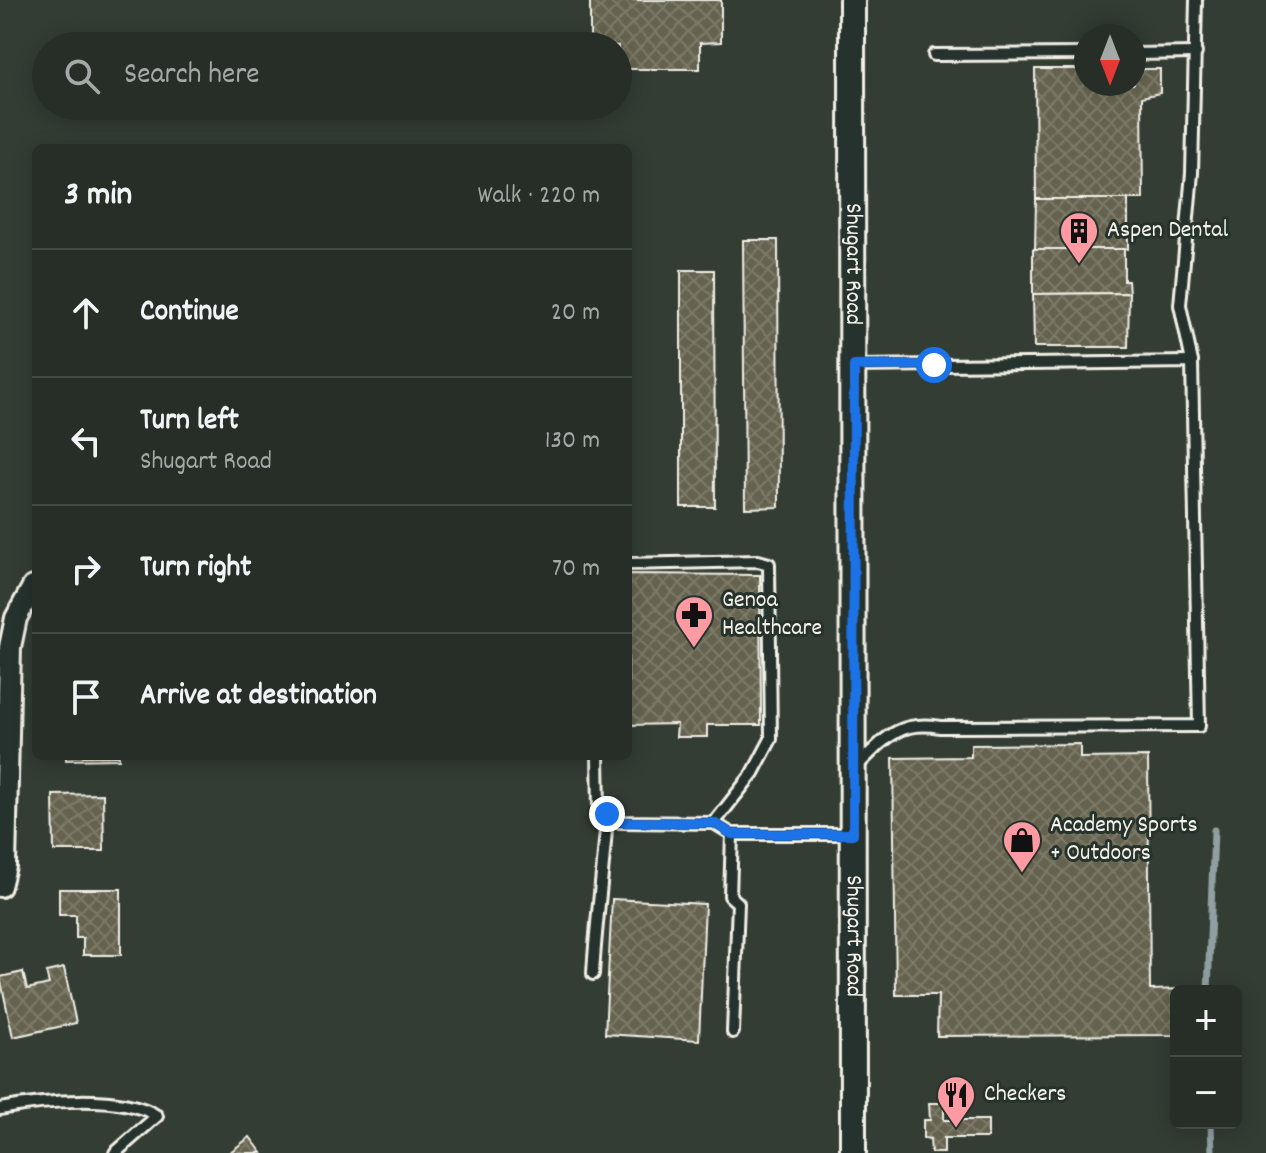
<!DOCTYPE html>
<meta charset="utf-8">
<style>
:root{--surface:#262e27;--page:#2e362f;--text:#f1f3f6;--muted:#a4a8a7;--line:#424a44}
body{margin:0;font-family:Dekko,sans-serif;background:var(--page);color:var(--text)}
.controls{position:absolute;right:24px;bottom:24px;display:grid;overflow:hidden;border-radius:12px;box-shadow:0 4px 20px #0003}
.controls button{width:72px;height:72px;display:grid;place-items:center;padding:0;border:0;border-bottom:2px solid var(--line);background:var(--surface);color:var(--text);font:40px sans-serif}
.compass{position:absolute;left:1074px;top:24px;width:72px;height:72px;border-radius:50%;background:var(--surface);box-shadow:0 4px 20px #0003;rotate:180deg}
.stop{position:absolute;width:24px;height:24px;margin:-18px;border:6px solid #1a73e8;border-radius:50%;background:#fff}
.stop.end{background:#1a73e8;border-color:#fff;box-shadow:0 2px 8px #0008}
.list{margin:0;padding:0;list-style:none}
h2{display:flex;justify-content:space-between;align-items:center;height:104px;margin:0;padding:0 32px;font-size:34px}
h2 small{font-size:26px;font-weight:400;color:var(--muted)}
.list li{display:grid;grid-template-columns:52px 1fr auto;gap:24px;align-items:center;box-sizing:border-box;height:128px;padding:0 32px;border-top:2px solid var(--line)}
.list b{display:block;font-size:30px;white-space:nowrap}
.list p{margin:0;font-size:26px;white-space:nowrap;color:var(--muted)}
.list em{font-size:26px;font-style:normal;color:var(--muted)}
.icon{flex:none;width:44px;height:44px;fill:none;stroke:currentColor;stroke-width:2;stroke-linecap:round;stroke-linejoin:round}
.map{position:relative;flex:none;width:1266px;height:1153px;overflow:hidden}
.search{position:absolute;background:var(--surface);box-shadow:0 4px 20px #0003;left:32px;top:32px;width:600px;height:88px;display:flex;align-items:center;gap:20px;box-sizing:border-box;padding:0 28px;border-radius:44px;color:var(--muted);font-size:30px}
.panel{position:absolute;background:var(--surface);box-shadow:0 4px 20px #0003;left:32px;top:144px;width:600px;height:616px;border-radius:12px}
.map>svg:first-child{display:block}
</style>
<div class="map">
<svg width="1266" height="1153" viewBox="0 0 1266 1153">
<defs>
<pattern id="building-cross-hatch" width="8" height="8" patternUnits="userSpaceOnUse" patternTransform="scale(2)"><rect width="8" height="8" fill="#65634f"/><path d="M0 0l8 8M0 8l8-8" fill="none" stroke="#7c7a68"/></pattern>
</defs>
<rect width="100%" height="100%" fill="#333d34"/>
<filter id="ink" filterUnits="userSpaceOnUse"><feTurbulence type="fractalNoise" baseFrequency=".0125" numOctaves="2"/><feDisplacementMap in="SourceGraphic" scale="16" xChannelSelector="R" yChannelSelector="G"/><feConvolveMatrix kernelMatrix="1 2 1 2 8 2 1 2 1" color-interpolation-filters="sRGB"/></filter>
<g filter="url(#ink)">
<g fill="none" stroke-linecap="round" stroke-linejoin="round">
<g stroke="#90a0a2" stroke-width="7">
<path d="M1208 991 1214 830"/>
<path d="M1211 1123 1212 1153"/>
</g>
</g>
<g fill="url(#building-cross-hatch)" stroke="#f4f1e8" stroke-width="2">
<path d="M590 0H721V42L700 43V69H618V46L590 44Z"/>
<path d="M1035 69H1086V84H1134V69H1160V93L1142 97 1143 199H1036Z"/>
<path d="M1036 199H1128V249H1035Z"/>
<path d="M743 240H778L779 507 745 508Z"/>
<path d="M1033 249H1124V281H1128L1129 293 1033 294Z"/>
<path d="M681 270H714L715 507H681Z"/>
<path d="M1129 293 1128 347H1034L1033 294Z"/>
<path d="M628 574 760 575 761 725H707V737H676L677 724 628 725Z"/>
<path d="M1080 744V758L1148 757 1150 990 1186 989 1176 991V1035L937 1036 938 995H896L893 758 971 757V745Z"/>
<path d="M66 756H119V759L66 760Z"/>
<path d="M103 794 104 851H54L53 795Z"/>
<path d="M59 889H121V955H83V938H76V915H59Z"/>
<path d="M612 899 705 904 699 1040 605 1034Z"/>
<path d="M64 968 76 1023 13 1037 0 977 23 972 27 989 49 984 46 972Z"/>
<path d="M929 1103H944V1120H988V1138H944V1153H931L930 1139 923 1138V1120H930Z"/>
<path d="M250 1137 262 1153H229Z"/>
</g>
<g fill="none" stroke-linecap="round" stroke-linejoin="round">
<defs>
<g id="service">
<path d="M1134 54 1196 53"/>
<path d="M934 55 1086 54"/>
<path d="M1192 362 1180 305 1192 173 1196 0"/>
<path d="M854 366 1192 362 1199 726 940 727C898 720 885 739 857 766"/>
<path d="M628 564 758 561 769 564 771 739 753 773 714 823"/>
<path d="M598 756 599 808 620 822 714 823 732 834"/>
<path d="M593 974C596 919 604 868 607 814"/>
<path d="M733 1032 738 903 730 896 732 834H851"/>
<path d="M0 1109C41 1101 122 1093 157 1116L115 1153"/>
</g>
<path id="minor" d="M0 886 5 866 10 647 16 618 33 587"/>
<g id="tertiary">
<path id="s1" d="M852 0 853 1153"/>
</g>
</defs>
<use href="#service" stroke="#f4f1e8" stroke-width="16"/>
<use href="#minor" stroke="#f4f1e8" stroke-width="26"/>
<use href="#tertiary" stroke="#f4f1e8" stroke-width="30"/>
<use href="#service" stroke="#26332d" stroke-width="10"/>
<use href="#minor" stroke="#26332d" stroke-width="20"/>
<use href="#tertiary" stroke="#26332d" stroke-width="24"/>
</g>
</g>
<g fill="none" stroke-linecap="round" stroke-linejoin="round" filter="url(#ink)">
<path stroke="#1a73e8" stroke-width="10" d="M607 814 620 822 714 823 732 834H853L854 366 934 365"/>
</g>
<defs>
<symbol id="building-pin" viewBox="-11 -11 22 30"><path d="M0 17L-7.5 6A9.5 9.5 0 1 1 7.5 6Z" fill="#ff9aa2" stroke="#26332d"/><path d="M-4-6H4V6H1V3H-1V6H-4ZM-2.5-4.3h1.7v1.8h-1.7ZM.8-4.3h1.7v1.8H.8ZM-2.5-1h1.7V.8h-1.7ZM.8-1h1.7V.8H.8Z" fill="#111"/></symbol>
<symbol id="pharmacy-pin" viewBox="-11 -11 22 30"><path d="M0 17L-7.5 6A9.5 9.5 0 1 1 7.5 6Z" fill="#ff9aa2" stroke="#26332d"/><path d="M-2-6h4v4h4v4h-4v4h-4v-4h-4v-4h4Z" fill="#111"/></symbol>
<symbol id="shop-pin" viewBox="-11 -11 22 30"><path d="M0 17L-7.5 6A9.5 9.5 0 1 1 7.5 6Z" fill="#ff9aa2" stroke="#26332d"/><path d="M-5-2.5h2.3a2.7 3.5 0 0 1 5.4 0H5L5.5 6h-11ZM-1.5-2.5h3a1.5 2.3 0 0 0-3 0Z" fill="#111"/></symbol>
<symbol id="restaurant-pin" viewBox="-11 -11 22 30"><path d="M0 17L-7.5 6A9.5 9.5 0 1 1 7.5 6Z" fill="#ff9aa2" stroke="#26332d"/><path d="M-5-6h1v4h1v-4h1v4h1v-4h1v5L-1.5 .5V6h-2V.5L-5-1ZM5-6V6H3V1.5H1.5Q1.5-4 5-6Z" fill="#111"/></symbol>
</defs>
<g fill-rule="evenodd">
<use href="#building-pin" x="1057" y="209" width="44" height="60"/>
<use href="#pharmacy-pin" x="672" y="593" width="44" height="60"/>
<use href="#shop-pin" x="1000" y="818" width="44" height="60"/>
<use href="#restaurant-pin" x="934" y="1073" width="44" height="60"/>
</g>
<g text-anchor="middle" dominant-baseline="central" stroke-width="6" stroke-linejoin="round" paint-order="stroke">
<g font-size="24" fill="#f4f1e8" stroke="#26332d" text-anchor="start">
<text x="1107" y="231">Aspen Dental</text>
<text x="722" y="601">Genoa<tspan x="722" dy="28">Healthcare</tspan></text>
<text x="1050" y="826">Academy Sports<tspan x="1050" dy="28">+ Outdoors</tspan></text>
<text x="984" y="1095">Checkers</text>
</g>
<g font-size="24" fill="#f4f1e8" stroke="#26332d">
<text stroke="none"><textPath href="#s1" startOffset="264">Shugart Road</textPath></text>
<text stroke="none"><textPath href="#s1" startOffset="936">Shugart Road</textPath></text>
</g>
</g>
</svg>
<div class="controls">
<button>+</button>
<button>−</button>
</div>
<svg class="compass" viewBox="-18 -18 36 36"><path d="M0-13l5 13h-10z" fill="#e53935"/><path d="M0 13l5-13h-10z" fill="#a4a8a7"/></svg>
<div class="stop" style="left:934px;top:365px"></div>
<div class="stop end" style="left:607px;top:814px"></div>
<div class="search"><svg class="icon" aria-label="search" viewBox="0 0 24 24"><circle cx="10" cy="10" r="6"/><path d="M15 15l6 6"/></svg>Search here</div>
<section class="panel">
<h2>3 min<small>Walk · 220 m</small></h2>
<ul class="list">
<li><svg class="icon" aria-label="ahead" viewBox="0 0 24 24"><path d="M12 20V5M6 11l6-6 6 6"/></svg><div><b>Continue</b></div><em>20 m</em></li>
<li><svg class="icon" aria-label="left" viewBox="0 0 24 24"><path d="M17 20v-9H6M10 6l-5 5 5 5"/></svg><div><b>Turn left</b><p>Shugart Road</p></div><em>130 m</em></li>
<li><svg class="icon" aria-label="right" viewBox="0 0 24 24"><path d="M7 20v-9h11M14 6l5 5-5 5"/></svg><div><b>Turn right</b></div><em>70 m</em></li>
<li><svg class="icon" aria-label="arrive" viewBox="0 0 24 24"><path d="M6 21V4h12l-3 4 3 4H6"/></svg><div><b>Arrive at destination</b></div></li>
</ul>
</section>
</div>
